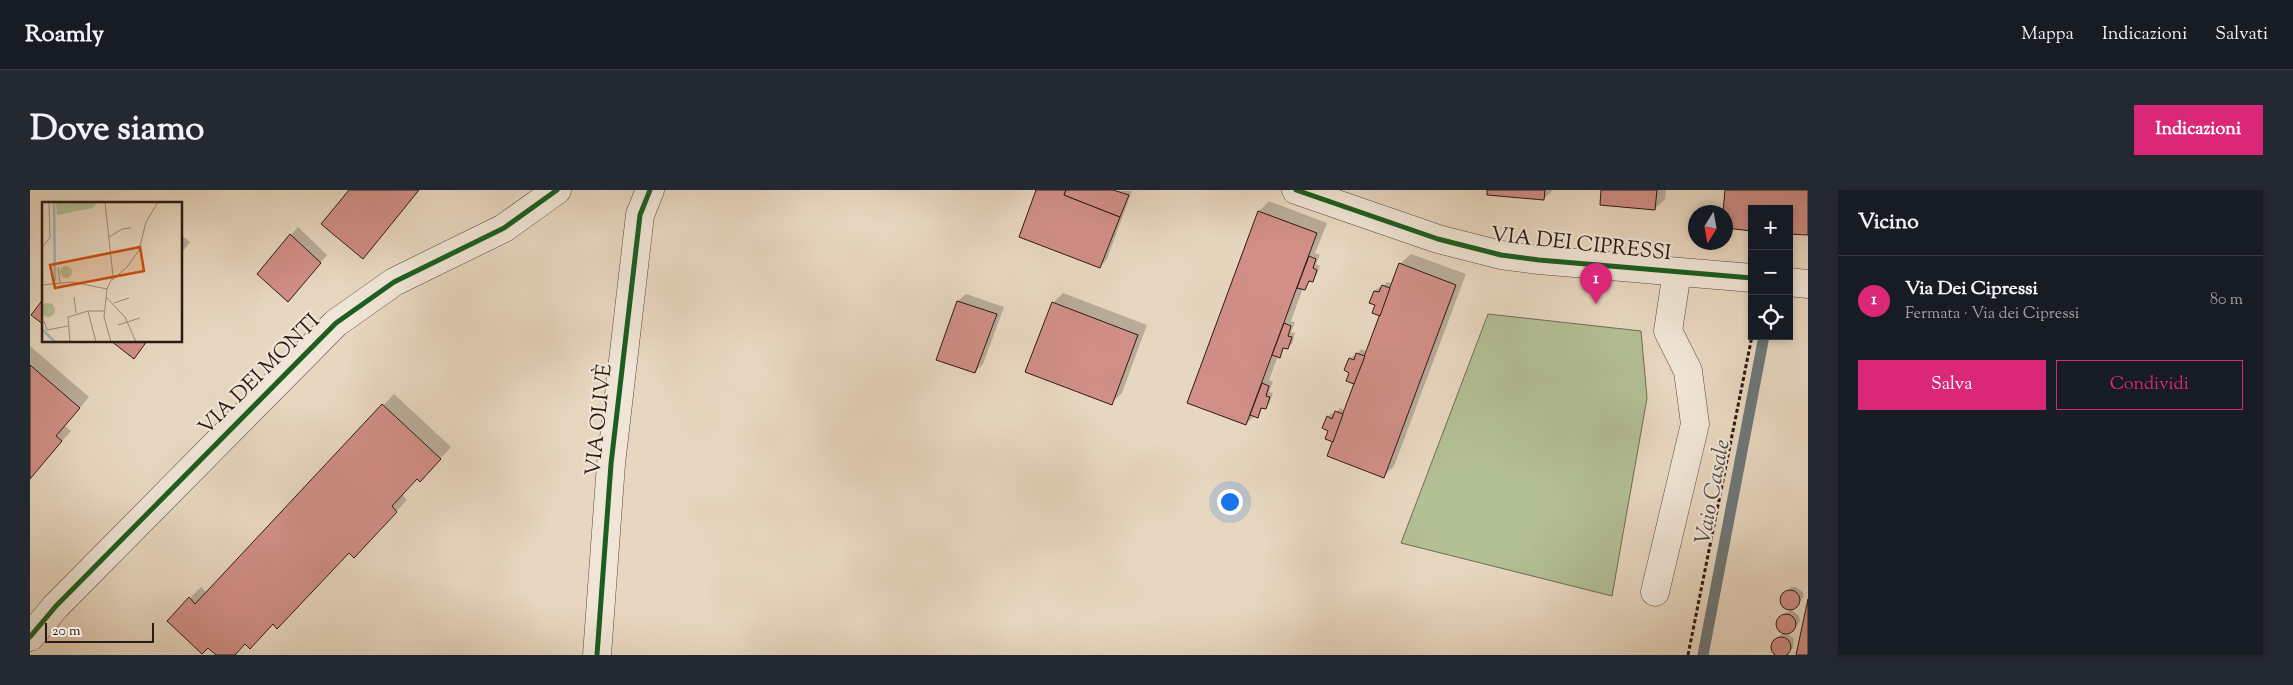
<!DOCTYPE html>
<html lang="it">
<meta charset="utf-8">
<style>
:root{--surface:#171b24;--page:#242831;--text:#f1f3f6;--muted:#9ea1a6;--line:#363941;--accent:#db2777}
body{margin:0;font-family:"Sorts Mill Goudy",serif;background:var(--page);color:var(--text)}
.controls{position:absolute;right:15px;top:15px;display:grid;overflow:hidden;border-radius:0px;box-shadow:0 2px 8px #0003}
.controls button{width:45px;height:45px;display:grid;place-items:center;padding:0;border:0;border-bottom:1px solid var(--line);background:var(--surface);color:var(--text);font:25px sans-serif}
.compass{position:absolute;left:1658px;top:15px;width:45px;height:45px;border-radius:50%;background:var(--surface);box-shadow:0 2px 8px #0003;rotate:191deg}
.scale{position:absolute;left:15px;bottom:12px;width:109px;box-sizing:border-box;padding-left:5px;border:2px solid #2b1a14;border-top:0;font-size:14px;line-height:18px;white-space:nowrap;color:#2b1a14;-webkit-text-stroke:4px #f0e5d6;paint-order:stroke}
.you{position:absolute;left:1199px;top:311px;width:18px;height:18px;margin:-12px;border:4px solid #fff;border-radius:50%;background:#1a73e8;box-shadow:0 0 0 8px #1a73e833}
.badge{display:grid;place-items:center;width:32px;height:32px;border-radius:50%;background:var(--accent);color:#fff;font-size:16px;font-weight:700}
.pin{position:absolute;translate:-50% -41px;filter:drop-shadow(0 1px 2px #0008)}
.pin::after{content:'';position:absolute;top:26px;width:18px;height:15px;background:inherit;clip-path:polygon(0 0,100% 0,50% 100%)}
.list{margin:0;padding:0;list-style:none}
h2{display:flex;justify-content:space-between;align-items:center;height:65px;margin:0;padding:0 20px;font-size:21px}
h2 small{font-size:16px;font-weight:400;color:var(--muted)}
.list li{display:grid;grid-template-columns:32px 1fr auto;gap:15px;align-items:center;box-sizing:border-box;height:90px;padding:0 20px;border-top:1px solid var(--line)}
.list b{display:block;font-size:19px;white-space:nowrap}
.list p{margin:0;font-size:16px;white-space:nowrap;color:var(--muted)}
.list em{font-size:16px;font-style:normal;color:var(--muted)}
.actions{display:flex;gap:10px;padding:15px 20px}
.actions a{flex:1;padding:11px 0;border:1px solid var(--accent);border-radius:0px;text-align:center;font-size:18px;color:var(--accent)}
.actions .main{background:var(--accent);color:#fff}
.icon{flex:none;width:28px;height:28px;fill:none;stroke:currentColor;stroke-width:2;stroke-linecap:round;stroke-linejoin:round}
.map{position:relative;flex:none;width:1778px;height:465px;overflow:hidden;border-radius:0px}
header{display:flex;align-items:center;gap:30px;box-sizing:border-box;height:70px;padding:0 25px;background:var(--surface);border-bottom:1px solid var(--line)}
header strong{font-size:24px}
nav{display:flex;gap:28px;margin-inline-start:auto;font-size:18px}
.intro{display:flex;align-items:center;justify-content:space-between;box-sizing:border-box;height:120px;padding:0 30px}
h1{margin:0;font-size:35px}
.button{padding:12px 22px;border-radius:0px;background:var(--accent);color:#fff;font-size:18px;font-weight:700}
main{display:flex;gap:30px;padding:0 30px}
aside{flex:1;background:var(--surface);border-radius:0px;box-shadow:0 2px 8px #0003}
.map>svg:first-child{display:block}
</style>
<header>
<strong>Roamly</strong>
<nav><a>Mappa</a><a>Indicazioni</a><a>Salvati</a></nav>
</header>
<div class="intro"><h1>Dove siamo</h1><a class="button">Indicazioni</a></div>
<main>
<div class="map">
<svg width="1778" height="465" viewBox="0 0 1778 465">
<rect width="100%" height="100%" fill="#e8d7c0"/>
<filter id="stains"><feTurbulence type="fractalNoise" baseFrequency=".004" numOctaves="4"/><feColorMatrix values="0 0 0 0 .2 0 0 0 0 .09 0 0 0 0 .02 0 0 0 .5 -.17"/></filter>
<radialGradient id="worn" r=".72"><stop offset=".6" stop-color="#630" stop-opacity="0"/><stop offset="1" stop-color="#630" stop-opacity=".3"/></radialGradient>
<path fill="#b3bf95" stroke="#6f6c54" d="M1458 124 1611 141 1617 208 1582 406 1371 353Z"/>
<g fill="#0003">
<path d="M1008 0 1102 1 1077 69 1070 77Z"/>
<path d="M1459 0H1523L1514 9Z"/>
<path d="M1572 0H1636L1635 9 1625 19Z"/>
<path d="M1239 11 1297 33 1285 63 1290 65 1286 74 1290 76 1286 86 1280 90 1275 99 1273 98 1261 131 1265 132 1261 142 1265 143 1262 154 1255 157 1250 166H1248L1239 190 1243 192 1239 202 1243 203 1239 214 1233 217 1228 226 1225 225 1216 234 1229 21Z"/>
<path d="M268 37 297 65 265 103 261 45Z"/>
<path d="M151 45 160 52 151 64Z"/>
<path d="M1381 64 1436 84 1364 276 1354 286 1304 251 1299 240 1298 227 1302 223 1305 224 1310 218 1316 220 1326 193 1321 182 1320 169 1324 165 1326 166 1331 159 1338 162 1353 121 1347 114 1345 101 1349 97 1352 98 1357 92 1363 94 1370 74Z"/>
<path d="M1033 103 1117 135 1092 203 1081 213 1023 113Z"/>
<path d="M936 104 974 117 953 174 945 182 908 169 928 111Z"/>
<path d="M0 156 59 207 35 236 41 241 0 287Z"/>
<path d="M364 204 421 257 401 279 388 288 372 304 377 310 335 355 319 362 243 433 215 453 203 465H188L160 408 171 397 177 403Z"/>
<path d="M1761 397H1766L1773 402 1774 407 1761 419 1769 426 1770 431 1764 439 1756 443 1764 449 1763 458 1754 465H1746L1742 461 1741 456 1752 444H1755L1748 438 1747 433 1753 424 1760 421 1752 414 1751 409Z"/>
</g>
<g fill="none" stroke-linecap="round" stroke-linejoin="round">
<path stroke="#6e7879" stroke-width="11" d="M1673 465 1734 146"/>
</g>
<g fill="#d18f87" stroke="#2b1a14">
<path d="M319 0H389L333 69 291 34Z"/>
<path d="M1006 0H1036L1034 5 1090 27 1070 78 989 47Z"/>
<path d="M1036 0H1083L1099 5 1090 27 1034 5Z"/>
<path d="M1457 0H1515L1514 10 1457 5Z"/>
<path d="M1571 0H1627L1625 20 1570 15Z"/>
<path d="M1695 0H1778V45L1759 44V19H1722V41L1696 38V22H1693Z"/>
<path d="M1228 21 1287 43 1216 235 1157 213Z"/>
<path d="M260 44 291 73 258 112 227 84Z"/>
<path d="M1279 66 1286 69 1283 78 1287 80 1283 92 1279 91 1275 100 1267 98Z"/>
<path d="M1369 73 1426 95 1354 288 1297 266Z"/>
<path d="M1352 95 1360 98 1350 126 1342 123 1345 115 1339 113 1344 101 1349 102Z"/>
<path d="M14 108V135L1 125Z"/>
<path d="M927 111 967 124 945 183 906 170Z"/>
<path d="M1022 112 1108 145 1082 215 995 182Z"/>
<path d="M1254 133 1261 136 1258 146 1262 147 1258 159 1253 158 1250 168 1242 165Z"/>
<path d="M81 151H117L104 169Z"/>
<path d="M1326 163 1335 166 1324 194 1316 191 1319 183 1314 180 1319 168 1324 170Z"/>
<path d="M0 175 50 218 26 246 32 251 0 289Z"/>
<path d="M1232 193 1239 196 1236 206 1240 207 1236 219 1231 218 1228 228 1220 225Z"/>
<path d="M352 214 411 269 390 292 387 289 362 316 367 322 324 368 319 363 247 439 243 434 220 459 215 454 205 465H186L178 458 172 464 137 431 159 407 165 414Z"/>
<path d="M1305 221 1313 224 1303 252 1295 249 1298 241 1292 238 1297 226 1302 229Z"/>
<circle cx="1760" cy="410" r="10"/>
<path d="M1778 409V465H1766Z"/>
<circle cx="1756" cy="434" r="10"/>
<circle cx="1751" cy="457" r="10"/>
</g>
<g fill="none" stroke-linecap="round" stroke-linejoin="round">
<defs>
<g id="minor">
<path d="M1266 0 1408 49 1471 65 1509 70 1722 88"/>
<path d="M1759 92 1778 94"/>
<path d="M1625 402 1665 234 1658 181 1638 141 1647 82"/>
<path d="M0 447 26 416 306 133 364 92 474 38 527 0"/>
<path d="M567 465 581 274 610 25 620 0"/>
</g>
</defs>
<use href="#minor" stroke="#5a493f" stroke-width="29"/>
<path stroke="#2b1a14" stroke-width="3" stroke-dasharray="4 2.5" stroke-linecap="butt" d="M1658 465 1722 146"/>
<use href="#minor" stroke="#f0e5d6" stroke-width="28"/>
<defs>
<g id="cycleway">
<path d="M1266 0 1408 49 1471 65 1509 70 1722 88"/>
<path d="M0 447 26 416 306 133 364 92 474 38 527 0"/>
<path d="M567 465 581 274 610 25 620 0"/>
</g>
</defs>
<use href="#cycleway" stroke="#f0e5d6" stroke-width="8"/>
<use href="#cycleway" stroke="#1b5e20" stroke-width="5"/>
</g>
<g text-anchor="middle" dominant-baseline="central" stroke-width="4.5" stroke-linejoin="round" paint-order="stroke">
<g font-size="21" fill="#2b1a14" stroke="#f0e5d6">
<text transform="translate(1551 55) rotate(6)">VIA DEI CIPRESSI</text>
<text transform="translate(230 185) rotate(-45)">VIA DEI MONTI</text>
<text transform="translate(570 230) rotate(-84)">VIA OLIVÈ</text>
</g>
<g font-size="22" font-style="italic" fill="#4d4946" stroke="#f0e5d6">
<text transform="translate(1684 302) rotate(-79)">Vaio Casale</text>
</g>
</g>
<g transform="translate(12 12)">
<rect width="140" height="140" fill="#e8d7c0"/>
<path d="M14 0H55V1L51 6 15 13ZM18 70a6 6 0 1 1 12 0a6 6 0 1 1-12 0ZM-1 108a7 7 0 1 1 14 0a7 7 0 1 1-14 0Z" fill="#b3bf95"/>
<path fill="none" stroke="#9bb7bc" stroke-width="2.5" d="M12 0 13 79M0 127 13 140"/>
<path fill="none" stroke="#9c8b7b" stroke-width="1" d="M63 0 71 74 65 87 62 115 69 140M67 35 80 27 89 26M0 45 8 36 7 0M16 65 18 81M70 78 85 65 97 48 104 20 116 0M0 83 31 80 65 87M32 95 34 111M64 95 83 115 94 140M72 101 87 96M46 109 54 140M2 119 5 128 26 124M76 123 98 116M28 140 26 115 46 109H62"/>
<path fill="#cc500d" fill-opacity="0.15" stroke="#cc500d" stroke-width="2.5" d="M98 45 102 69 13 86 8 63Z"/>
<rect width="140" height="140" fill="none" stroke="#2b1a14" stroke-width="2.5"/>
</g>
<rect width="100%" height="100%" filter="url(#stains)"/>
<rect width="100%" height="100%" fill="url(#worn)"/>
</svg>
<div class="controls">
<button>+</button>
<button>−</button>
<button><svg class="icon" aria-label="locate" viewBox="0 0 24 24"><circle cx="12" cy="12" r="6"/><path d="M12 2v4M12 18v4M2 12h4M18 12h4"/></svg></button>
</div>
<svg class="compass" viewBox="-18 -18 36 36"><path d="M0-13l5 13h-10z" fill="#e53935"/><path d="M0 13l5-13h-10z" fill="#9ea1a6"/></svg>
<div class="scale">20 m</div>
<div class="you"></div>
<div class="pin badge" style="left:1566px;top:114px">1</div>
</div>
<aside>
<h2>Vicino<small></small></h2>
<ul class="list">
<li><span class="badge">1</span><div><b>Via Dei Cipressi</b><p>Fermata · Via dei Cipressi</p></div><em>80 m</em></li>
</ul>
<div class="actions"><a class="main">Salva</a><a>Condividi</a></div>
</aside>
</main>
